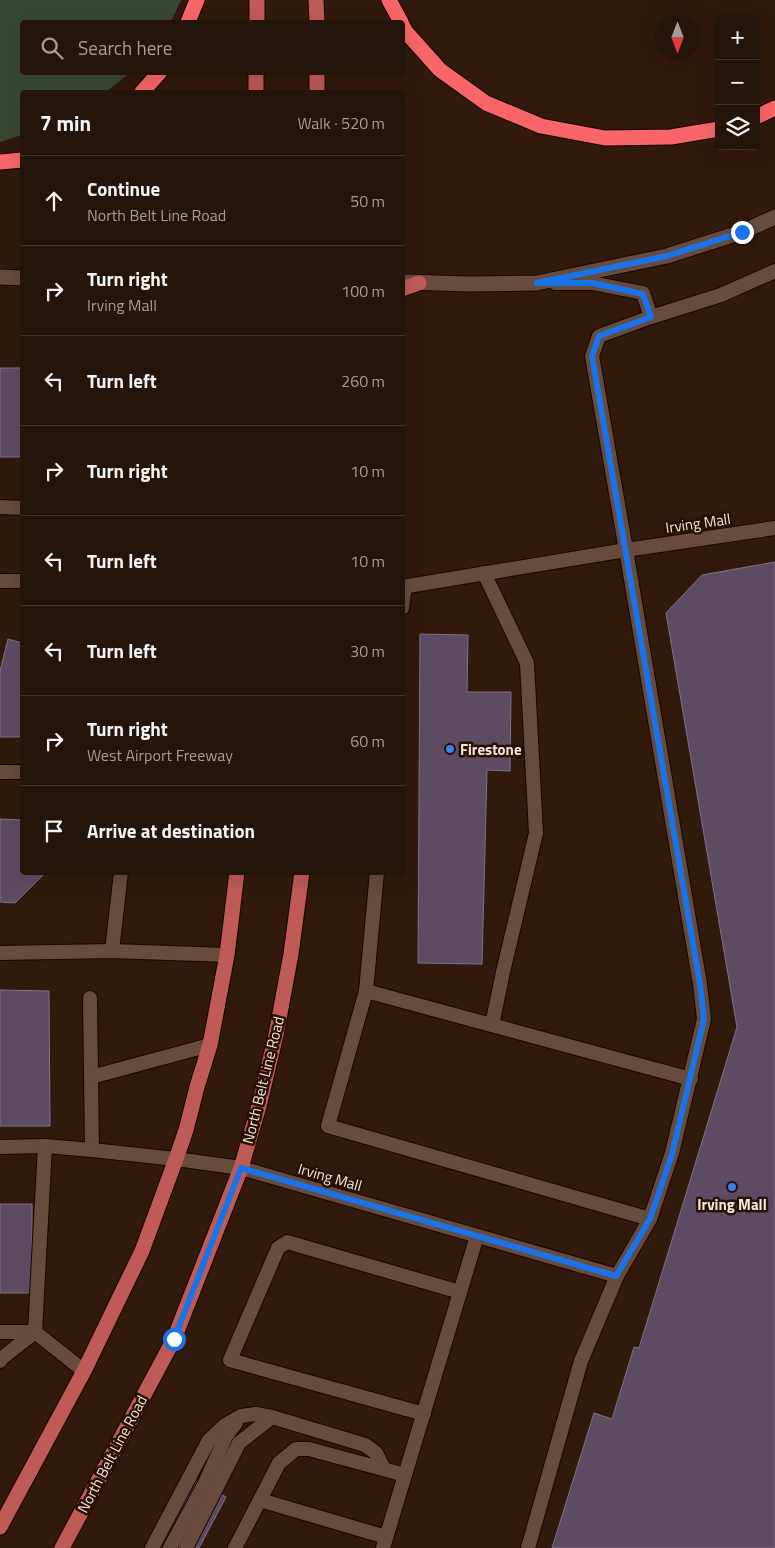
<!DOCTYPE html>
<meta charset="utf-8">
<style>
:root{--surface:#251409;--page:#312117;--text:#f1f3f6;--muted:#a39e9c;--line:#42332a}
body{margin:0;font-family:"Titillium Web",sans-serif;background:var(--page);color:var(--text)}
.controls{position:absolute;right:15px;top:15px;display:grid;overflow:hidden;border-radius:5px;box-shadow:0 5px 20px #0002}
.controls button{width:45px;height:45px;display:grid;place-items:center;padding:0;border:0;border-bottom:1px solid var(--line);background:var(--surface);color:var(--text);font:25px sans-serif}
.compass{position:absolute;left:655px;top:15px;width:45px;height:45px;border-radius:50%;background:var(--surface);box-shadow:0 5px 20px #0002;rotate:180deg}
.stop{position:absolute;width:15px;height:15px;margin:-11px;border:4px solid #1a73e8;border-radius:50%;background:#fff}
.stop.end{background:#1a73e8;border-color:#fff;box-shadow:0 1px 5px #0008}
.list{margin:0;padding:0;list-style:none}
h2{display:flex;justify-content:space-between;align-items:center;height:65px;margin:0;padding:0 20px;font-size:21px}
h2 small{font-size:16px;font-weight:400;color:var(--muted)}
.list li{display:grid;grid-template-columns:32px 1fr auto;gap:15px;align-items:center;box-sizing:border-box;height:90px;padding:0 20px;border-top:1px solid var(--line)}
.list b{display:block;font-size:19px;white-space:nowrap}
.list p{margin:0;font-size:16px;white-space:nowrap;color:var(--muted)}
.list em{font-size:16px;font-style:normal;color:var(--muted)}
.icon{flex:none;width:28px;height:28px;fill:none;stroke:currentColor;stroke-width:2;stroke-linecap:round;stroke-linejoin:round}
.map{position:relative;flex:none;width:775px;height:1548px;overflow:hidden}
.search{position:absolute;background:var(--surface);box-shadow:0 5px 20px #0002;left:20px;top:20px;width:385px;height:55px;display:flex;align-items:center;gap:12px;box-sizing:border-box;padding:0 18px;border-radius:5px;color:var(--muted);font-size:19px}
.panel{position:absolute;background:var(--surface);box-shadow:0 5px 20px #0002;left:20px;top:90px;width:385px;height:785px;border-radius:5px}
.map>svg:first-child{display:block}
</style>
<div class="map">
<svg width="775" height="1548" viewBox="0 0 775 1548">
<rect width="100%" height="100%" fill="#311a0c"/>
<path fill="#394833" d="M0 0H181L171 22H22V72L130 73 106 92H22V135L0 142Z"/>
<g fill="#5d4b63" stroke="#83718a">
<rect x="0" y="368" width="22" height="89"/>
<path d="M775 562V1548H552L594 1413 612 1419 634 1347 639 1348 737 1027 666 613 702 575Z"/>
<path d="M420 634 468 635 467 692H511L510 771 487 770 482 964 418 963Z"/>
<path d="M8 639 22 643V737H0V671Z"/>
<path d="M0 819 22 820V872H46L15 903 0 902Z"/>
<path d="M0 990 49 991 50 1126H0Z"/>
<rect x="0" y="1204" width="32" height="89"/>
<path d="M186 1476 226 1497 199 1548H190L157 1530Z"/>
</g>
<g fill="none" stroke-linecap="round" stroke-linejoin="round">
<defs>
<g id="service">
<path d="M555 283H592L643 293 651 317 599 336 592 356 626 550 775 528"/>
<path d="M651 317 721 295 775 271"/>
<path d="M0 507 22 508"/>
<path d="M484 573 527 663 536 833 503 972 492 1025"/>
<path d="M0 581H22"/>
<path d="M402 587 626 550 700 984 704 1019 672 1153 650 1219 617 1276 581 1361 528 1548"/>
<path d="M402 608 405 586"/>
<path d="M0 772H22"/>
<path d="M377 872 366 991 328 1126 650 1219"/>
<path d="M112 951 121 872"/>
<path d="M0 953 112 951 227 955"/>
<path d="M366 991 691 1079"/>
<path d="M90 998 92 1150"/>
<path d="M91 1077 210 1045"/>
<path d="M0 1147 45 1146 92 1150 176 1159 241 1168 617 1276"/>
<path d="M0 1332H35L45 1146"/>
<path d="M0 1361 2 1358 35 1332 84 1371"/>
<path d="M424 1414 230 1360 278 1248 287 1242 460 1292"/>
<path d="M260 1500 386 1537"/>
<path d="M152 1548 209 1440 225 1425 241 1416 256 1414 272 1417 365 1445 376 1453 384 1469"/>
<path d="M170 1548 204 1485 226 1436 236 1423"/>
<path d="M186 1548 239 1443 272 1417"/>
<path d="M235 1548 279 1463 296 1449H309L405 1475"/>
<path d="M383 1548 477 1236"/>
</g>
<g id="secondary">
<path d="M0 277 22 278"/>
<path d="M406 282 468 284 537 283 667 256 742 232 775 217"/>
</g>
<g id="primary">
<path d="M316 0 317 22"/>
<path d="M257 22V0"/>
<path d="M317 72V92"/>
<path d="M256 92V72"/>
<path d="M402 289 419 283"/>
<path d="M0 1527 84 1371 142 1251 176 1159 186 1130 197 1087 210 1045 227 955 237 872"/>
<path d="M62 1548 174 1339 241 1168 259 1106 276 1035 291 954 302 872"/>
</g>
<g id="motorway">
<path d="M389 0 401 22"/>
<path d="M188 22 197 0"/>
<path d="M402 25 406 32 440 70 486 103 541 126 605 138 671 137 719 129"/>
<path d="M142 92 160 72"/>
<path d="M756 117 775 108"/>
<path d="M0 162 22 160"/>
</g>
</defs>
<use href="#service" stroke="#180400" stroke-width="16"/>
<use href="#secondary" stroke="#180400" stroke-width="17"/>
<use href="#primary" stroke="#180400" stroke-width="17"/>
<use href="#motorway" stroke="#180400" stroke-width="17"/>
<use href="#service" stroke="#674b3c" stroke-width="14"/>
<use href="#secondary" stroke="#674b3c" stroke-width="15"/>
<use href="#primary" stroke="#be5b57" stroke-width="15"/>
<use href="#motorway" stroke="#f86669" stroke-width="15"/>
</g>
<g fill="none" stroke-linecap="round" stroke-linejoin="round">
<path stroke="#1a73e8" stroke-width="6" d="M174 1339 241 1168 616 1276 650 1219 672 1154 704 1019 700 984 592 356 599 336 651 317 643 294 592 283H537L667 256 742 232"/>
</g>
<g fill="#3f7fe0" stroke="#271104" stroke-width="2">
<circle cx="450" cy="749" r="5"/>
<circle cx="732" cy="1187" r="5"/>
</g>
<g text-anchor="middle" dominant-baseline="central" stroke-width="5" stroke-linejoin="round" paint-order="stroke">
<g font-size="15" fill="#f5e5dc" stroke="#271104">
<text transform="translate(698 523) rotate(-8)">Irving Mall</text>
<text transform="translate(263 1080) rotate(-76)">North Belt Line Road</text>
<text transform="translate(330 1177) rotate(16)">Irving Mall</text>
<text transform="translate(112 1454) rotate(-62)">North Belt Line Road</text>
</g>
<g font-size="15" font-weight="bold" fill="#f5e5dc" stroke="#271104" text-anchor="start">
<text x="460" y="749">Firestone</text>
<text x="732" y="1204" text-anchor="middle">Irving Mall</text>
</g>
</g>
</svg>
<div class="controls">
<button>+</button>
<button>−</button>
<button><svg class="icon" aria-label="layers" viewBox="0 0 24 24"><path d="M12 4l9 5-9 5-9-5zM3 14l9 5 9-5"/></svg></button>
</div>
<svg class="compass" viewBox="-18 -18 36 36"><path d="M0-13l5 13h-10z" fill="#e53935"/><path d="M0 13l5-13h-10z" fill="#a39e9c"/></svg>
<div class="stop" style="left:174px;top:1339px"></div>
<div class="stop end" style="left:742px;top:232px"></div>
<div class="search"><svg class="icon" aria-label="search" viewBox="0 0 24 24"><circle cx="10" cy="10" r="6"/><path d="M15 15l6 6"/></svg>Search here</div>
<section class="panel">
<h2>7 min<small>Walk · 520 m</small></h2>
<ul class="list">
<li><svg class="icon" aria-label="ahead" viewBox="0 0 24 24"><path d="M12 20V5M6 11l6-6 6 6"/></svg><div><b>Continue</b><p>North Belt Line Road</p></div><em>50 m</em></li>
<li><svg class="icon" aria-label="right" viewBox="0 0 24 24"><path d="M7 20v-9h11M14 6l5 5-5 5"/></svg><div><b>Turn right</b><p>Irving Mall</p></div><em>100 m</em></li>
<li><svg class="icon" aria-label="left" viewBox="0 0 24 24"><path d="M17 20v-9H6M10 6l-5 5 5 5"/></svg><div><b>Turn left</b></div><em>260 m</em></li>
<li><svg class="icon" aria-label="right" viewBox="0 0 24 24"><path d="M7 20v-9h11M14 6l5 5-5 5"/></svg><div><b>Turn right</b></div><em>10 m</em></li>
<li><svg class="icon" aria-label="left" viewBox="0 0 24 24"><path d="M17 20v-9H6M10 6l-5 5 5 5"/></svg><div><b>Turn left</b></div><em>10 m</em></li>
<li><svg class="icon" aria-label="left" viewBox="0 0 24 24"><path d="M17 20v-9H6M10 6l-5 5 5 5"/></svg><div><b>Turn left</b></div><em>30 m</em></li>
<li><svg class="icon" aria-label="right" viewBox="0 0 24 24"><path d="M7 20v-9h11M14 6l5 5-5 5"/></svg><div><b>Turn right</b><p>West Airport Freeway</p></div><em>60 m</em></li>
<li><svg class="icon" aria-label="arrive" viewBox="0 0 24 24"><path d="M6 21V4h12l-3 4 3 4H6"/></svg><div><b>Arrive at destination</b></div></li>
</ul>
</section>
</div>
